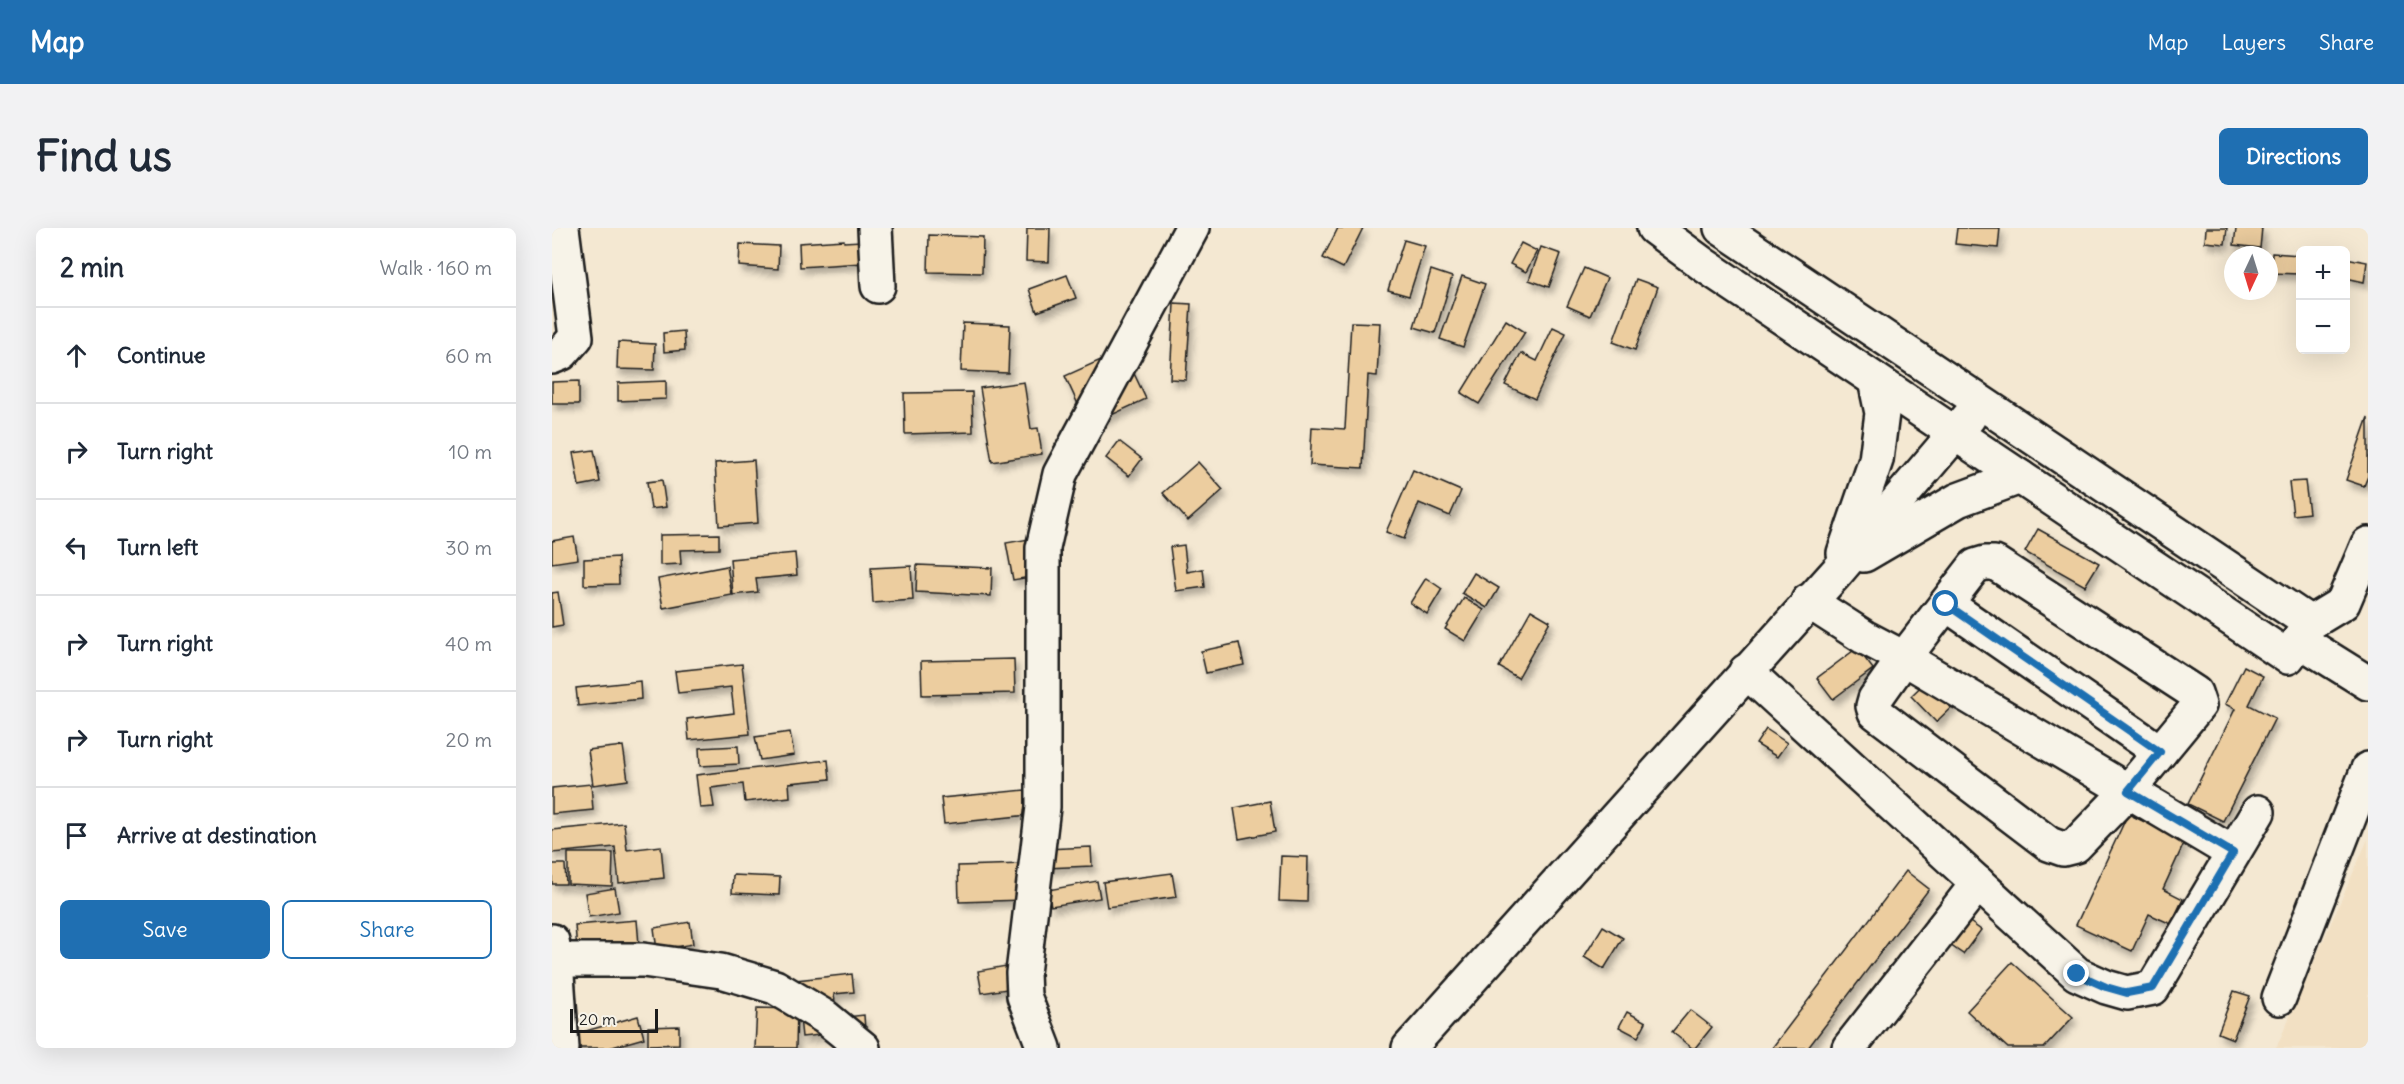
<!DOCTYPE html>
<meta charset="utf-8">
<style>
:root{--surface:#fff;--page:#f2f2f3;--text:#1f2937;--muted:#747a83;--line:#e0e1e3;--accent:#1f6fb2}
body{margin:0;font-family:Delius,sans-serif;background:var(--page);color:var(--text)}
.controls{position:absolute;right:18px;top:18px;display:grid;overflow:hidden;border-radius:9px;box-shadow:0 6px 24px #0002}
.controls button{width:54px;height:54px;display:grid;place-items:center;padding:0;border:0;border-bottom:2px solid var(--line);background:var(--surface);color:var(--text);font:30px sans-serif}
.compass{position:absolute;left:1672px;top:18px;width:54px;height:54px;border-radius:50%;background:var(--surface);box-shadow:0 6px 24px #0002;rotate:184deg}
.scale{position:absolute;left:18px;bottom:15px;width:88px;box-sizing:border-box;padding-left:6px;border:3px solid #1c1c1c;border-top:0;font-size:16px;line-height:21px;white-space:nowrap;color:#1c1c1c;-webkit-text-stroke:4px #f7f3e8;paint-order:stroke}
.stop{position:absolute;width:18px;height:18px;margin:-14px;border:4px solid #1f6fb2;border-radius:50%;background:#fff}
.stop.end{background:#1f6fb2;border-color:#fff;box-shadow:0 2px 6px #0008}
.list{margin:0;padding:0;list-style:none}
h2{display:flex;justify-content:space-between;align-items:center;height:78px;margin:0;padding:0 24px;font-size:26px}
h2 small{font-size:20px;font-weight:400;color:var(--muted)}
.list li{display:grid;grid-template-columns:39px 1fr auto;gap:18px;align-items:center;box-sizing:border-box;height:96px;padding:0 24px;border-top:2px solid var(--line)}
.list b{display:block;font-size:22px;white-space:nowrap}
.list em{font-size:20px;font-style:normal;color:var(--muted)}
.actions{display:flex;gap:12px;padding:18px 24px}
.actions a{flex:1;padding:14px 0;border:2px solid var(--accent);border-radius:9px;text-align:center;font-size:21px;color:var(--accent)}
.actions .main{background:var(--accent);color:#fff}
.icon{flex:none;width:33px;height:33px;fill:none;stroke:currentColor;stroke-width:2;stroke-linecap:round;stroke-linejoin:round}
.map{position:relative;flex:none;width:1816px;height:820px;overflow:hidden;border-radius:9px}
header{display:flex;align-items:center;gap:36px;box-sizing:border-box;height:84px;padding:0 30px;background:var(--accent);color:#fff}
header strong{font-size:28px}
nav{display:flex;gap:33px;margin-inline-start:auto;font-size:21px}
.intro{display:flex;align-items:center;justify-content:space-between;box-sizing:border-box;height:144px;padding:0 36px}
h1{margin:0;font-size:42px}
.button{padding:15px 27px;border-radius:9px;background:var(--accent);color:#fff;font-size:21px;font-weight:700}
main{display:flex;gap:36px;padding:0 36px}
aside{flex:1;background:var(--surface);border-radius:9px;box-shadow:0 6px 24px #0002}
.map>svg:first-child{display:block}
</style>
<header>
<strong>Map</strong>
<nav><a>Map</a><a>Layers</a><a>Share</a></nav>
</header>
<div class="intro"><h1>Find us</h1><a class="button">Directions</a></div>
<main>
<aside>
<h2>2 min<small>Walk · 160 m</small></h2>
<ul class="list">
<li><svg class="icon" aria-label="ahead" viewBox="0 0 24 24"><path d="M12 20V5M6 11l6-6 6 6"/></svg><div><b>Continue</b></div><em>60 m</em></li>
<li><svg class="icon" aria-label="right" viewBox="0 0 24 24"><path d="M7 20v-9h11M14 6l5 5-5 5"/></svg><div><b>Turn right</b></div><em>10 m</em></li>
<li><svg class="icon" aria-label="left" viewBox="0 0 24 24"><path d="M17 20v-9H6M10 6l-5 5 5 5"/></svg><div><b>Turn left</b></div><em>30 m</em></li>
<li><svg class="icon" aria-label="right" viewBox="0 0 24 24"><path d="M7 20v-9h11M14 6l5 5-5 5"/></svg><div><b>Turn right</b></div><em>40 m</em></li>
<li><svg class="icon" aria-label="right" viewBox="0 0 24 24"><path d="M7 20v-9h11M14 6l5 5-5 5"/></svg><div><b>Turn right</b></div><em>20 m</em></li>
<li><svg class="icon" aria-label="arrive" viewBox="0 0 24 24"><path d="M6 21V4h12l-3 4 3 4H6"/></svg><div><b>Arrive at destination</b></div></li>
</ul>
<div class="actions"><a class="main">Save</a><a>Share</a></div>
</aside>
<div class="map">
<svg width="1816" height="820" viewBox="0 0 1816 820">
<defs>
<filter id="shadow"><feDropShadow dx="3.5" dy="6" stdDeviation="3" flood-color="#0004"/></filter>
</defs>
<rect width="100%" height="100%" fill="#f4e8d2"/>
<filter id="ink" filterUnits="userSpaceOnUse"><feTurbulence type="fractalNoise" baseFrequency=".0167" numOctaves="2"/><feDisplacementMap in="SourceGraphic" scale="12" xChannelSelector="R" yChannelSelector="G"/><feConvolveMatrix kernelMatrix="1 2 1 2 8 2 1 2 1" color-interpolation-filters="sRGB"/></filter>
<g filter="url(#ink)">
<path fill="#f2e0c3" d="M1816 611V820H1724Z"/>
<g fill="#eccd9f" stroke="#1c1c1c" stroke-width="1.5" filter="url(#shadow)">
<path d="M475 0H498L497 34 474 33Z"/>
<path d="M786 0H811L791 40 771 30Z"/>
<path d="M1405 0H1448L1446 20 1403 16Z"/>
<path d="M1654 0H1675L1673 16 1653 14Z"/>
<path d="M1684 0H1710L1708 20 1682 17Z"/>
<path d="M377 7 431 9 430 45 376 44Z"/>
<path d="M292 12V14L309 13 310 35 248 39 247 15Z"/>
<path d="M852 12 873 18 857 68 836 62Z"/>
<path d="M969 15 985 23 974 44 958 36Z"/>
<path d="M188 16 227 18 226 41 187 38Z"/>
<path d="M989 19 1009 26 997 59 977 52Z"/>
<path d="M1720 25 1748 27V46L1719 45Z"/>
<path d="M1794 30 1815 34 1812 54 1794 50Z"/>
<path d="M1032 40 1055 50 1038 88 1015 78Z"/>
<path d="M879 42 900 49 883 105 862 99Z"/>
<path d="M515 47 524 70 485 84 477 61Z"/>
<path d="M910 48 933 56 911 119 888 111Z"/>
<path d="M1084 51 1106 59 1083 122 1061 114Z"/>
<path d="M622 75 639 76 634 152 618 151Z"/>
<path d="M954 92 973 104 927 176 909 165Z"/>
<path d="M799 94 828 95 825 148 816 147 811 240 758 237 760 199 793 201Z"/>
<path d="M411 95 458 97 456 145 409 143Z"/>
<path d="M1001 99 1014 105 983 171 953 157 969 125 985 133Z"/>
<path d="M132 103 133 122 112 124 111 105Z"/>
<path d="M66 114 103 116 102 142 65 141Z"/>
<path d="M571 122 594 171 536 198 513 148Z"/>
<path d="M27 153V176H0V154Z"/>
<path d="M114 153V171L66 173V155Z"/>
<path d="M472 154 479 201 486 200 490 226 440 234 428 160Z"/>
<path d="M420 164 421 204 353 206 352 165Z"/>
<path d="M1816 189V248L1812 258 1794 252Z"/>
<path d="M567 213 590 231 577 248 554 230Z"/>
<path d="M42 222 48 254 27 258 21 225Z"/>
<path d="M202 232 206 295 167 298 163 235Z"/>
<path d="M646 234 671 262 636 293 611 265Z"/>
<path d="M861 242 909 263 898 288 867 275 852 311 834 304Z"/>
<path d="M110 252 114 279 99 281 95 254Z"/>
<path d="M1753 253 1757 285 1741 287 1737 254Z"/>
<path d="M1486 301 1547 335 1533 358 1473 324Z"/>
<path d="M167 306V321L128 322 129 336 108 337V307Z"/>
<path d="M494 308 501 345 461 352 454 315Z"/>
<path d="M22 309 26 331 0 335V313Z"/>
<path d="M632 317 635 344 651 341 653 359 624 363 618 319Z"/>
<path d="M243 325 245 347 204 351 206 364 181 367 178 331Z"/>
<path d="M66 329 67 356 32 357V331Z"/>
<path d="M365 337 440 340 439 368 364 364Z"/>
<path d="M175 338 180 367 111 380 106 351Z"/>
<path d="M359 338 361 372 321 375 319 340Z"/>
<path d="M922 345 947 360 935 380 910 365Z"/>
<path d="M874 350 890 361 875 386 858 375Z"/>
<path d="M6 364 11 397 0 399V365Z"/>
<path d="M912 370 932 382 913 413 893 401Z"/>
<path d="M979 382 998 393 966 450 947 439Z"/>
<path d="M687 415 692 437 654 445 649 423Z"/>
<path d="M1305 420 1321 441 1281 471 1265 450Z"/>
<path d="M462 431 463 465 370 467 369 433Z"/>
<path d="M190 436 198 506 137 512 135 491 182 485 179 459 126 465 123 443Z"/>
<path d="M1692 438 1711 448 1697 477 1723 490 1671 593 1636 576 1683 481 1673 476Z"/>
<path d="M1387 441 1413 466 1384 494 1359 468Z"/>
<path d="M88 453 89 471 26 478 24 460Z"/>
<path d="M1214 501 1235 515 1225 529 1204 516Z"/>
<path d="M238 504 242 527 208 532 203 509Z"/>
<path d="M71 518 76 552 41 557 36 522Z"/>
<path d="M186 518 187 536 148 538 147 520Z"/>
<path d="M276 532 278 551 237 555 238 569 193 574 191 556 159 560 162 579 148 580 144 547Z"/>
<path d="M39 556 41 582 0 586V560Z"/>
<path d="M473 562 476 587 392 596 389 570Z"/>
<path d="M718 573 723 604 687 611 682 580Z"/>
<path d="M1576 586 1633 613 1611 661 1631 671 1619 696 1597 686 1580 723 1524 697Z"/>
<path d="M72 595 75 622 109 618 112 650 67 655 63 619 0 625V602Z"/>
<path d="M539 619 540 638 493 640V621Z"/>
<path d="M16 625H61L60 658 16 656Z"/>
<path d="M729 628 756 629 755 674 727 673Z"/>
<path d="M0 636H13L14 656H0Z"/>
<path d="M471 636 472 672 407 674 406 638Z"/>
<path d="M1354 643 1377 661 1256 820H1220Z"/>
<path d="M620 645 624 669 555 679 551 654Z"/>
<path d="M181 647 228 649 227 667 180 665Z"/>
<path d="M545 653 548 670 499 678 496 662Z"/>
<path d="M63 660 67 684 37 689 33 665Z"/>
<path d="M85 692 87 717 25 722 23 697Z"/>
<path d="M1415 692 1429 702 1411 726 1398 717Z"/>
<path d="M138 694 141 716 105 722 102 700Z"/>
<path d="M1051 698 1071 710 1052 741 1032 729Z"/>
<path d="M476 734 480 757 430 765 426 743Z"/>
<path d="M1460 734 1521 789 1492 820H1456L1415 783Z"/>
<path d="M300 746 302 764 282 766 285 790 312 787 313 802 250 809 244 752Z"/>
<path d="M1682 763 1698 768 1681 811 1666 805Z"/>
<path d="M205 780 245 781 244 820H203Z"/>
<path d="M1138 782 1160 799 1143 820H1140L1120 804Z"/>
<path d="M1075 784 1094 794 1086 809 1067 799Z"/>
<path d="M86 788 92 810 57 820H23L20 807Z"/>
<path d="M127 798V816L96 817V799Z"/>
</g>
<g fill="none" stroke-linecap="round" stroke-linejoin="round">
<defs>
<g id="minor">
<path d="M323 0 326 58"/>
<path d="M0 129 10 125 24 109 10 0"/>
<path d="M1433 335H1443L1643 465 1647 477 1576 563 1523 618 1511 621 1497 616 1323 484 1321 478 1323 471 1352 430 1423 338Z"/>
<path d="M1256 373 1312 409 1352 430 1681 625"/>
<path d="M1394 376 1608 524"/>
<path d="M1758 395 1791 375 1816 316"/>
<path d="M1747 412 1816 455"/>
<path d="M1194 443 1525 746 1554 759 1575 765 1601 760 1706 584"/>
<path d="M0 713 4 732 10 820"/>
<path d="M4 732H91L169 743 223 759 273 789 311 820"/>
<path d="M1727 770 1816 541"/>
<path d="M492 820 472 768 471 745 491 579V320L508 246 640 0"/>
<path d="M1297 820 1426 655"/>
</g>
<g id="major">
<path d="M1102 0 1152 37 1736 429 1758 395 1169 0"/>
<path d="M1292 325 1324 232 1330 185 1323 152"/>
<path d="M1312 327 1406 272 1468 249"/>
<path d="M857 820 1285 344 1417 189"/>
</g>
</defs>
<use href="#minor" stroke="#1c1c1c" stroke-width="38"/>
<use href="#major" stroke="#1c1c1c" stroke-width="38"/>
<use href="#minor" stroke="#f7f3e8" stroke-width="33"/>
<use href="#major" stroke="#f7f3e8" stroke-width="33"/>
</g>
</g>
<g fill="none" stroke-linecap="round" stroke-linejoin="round" filter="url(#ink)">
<path stroke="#1f6fb2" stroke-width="8" d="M1394 376 1608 524 1576 563 1681 625 1601 760 1575 765 1554 759 1525 746"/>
</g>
</svg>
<div class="controls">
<button>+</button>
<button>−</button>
</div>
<svg class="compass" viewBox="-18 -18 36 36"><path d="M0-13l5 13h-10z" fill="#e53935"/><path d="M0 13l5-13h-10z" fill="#747a83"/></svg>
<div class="scale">20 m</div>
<div class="stop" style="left:1394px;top:376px"></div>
<div class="stop end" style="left:1525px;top:746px"></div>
</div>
</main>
